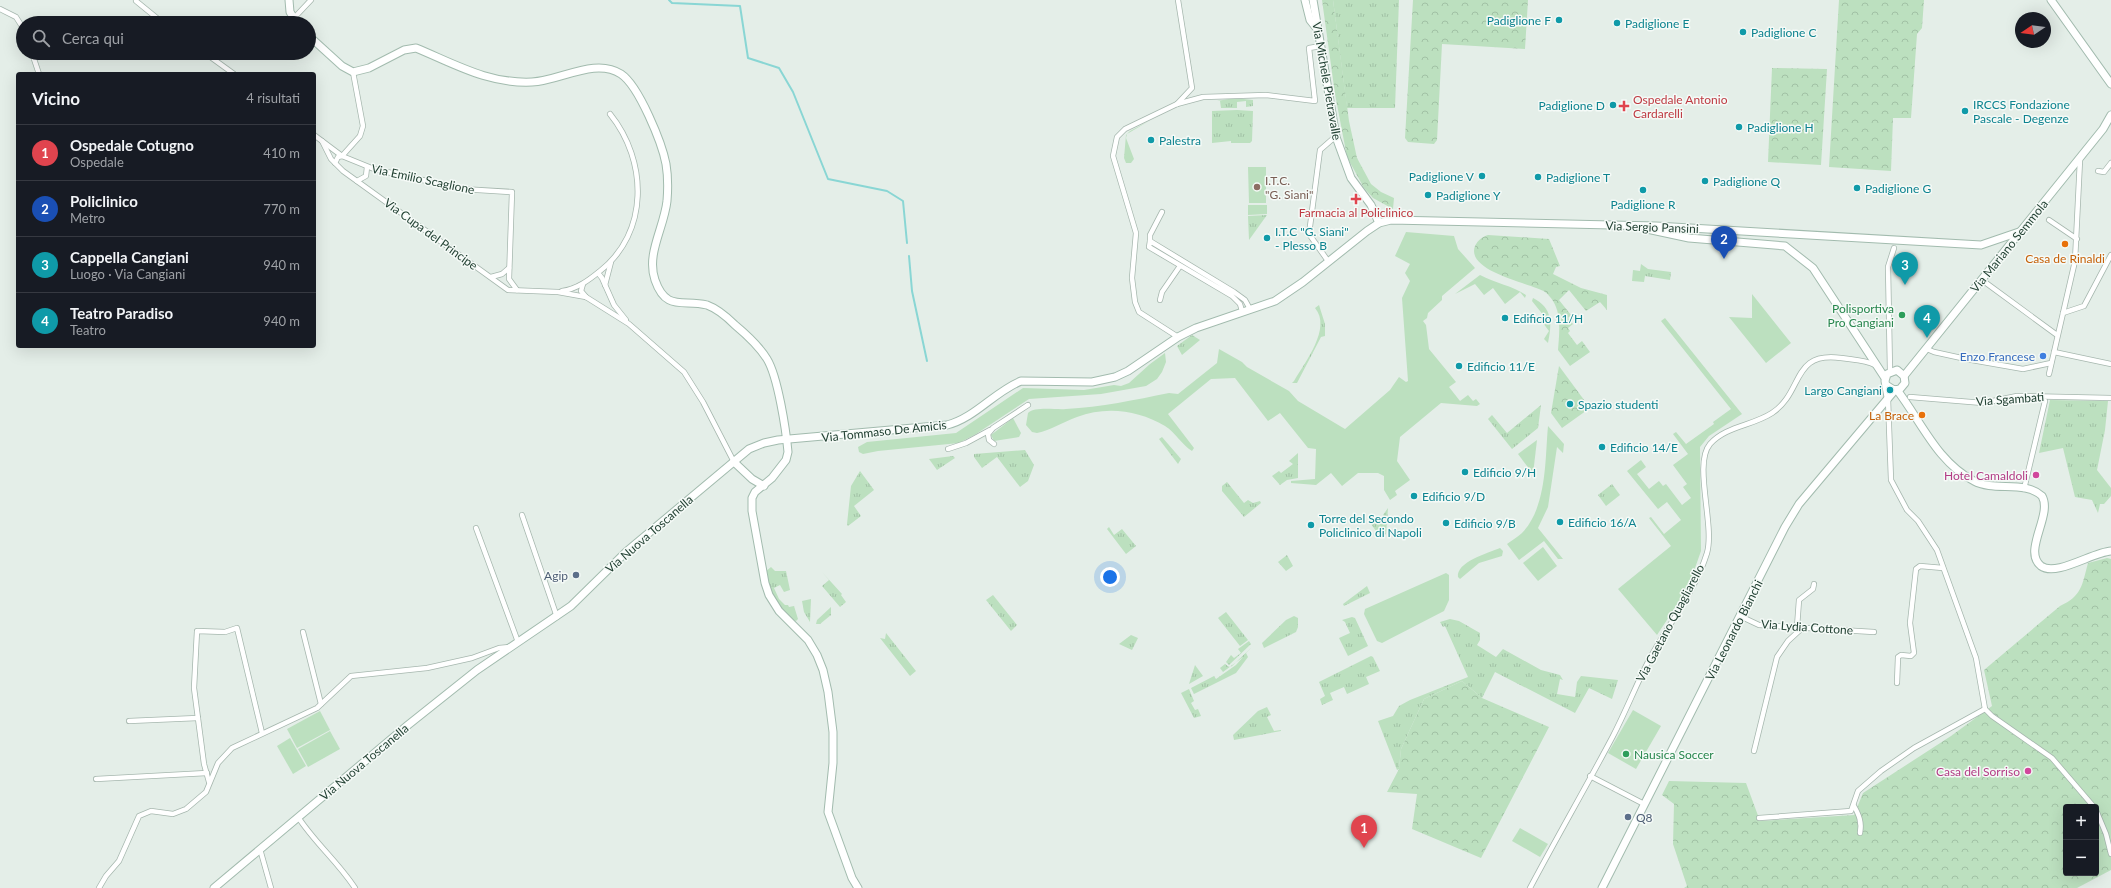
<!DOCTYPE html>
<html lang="it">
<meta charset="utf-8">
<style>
:root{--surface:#171b24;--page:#20242c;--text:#f1f3f6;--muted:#9ea1a6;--line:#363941;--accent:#0f766e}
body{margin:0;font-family:Lato,sans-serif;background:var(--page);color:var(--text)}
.controls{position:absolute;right:12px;bottom:12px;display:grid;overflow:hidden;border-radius:4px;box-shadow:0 4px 16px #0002}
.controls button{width:36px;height:36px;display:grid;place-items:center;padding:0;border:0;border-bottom:1px solid var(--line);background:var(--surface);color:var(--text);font:20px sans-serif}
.compass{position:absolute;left:2015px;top:12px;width:36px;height:36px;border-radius:50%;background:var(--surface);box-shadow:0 4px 16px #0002;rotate:257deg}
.you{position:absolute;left:1110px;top:577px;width:14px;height:14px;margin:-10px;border:3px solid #fff;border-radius:50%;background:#1a73e8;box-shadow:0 0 0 6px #1a73e833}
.badge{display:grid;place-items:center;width:26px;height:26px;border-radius:50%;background:var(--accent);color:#fff;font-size:13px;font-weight:700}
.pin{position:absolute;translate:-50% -33px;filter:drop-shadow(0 1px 2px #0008)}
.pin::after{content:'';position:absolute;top:21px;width:14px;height:12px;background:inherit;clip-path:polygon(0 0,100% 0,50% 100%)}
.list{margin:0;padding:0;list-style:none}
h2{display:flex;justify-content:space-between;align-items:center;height:52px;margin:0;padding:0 16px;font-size:17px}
h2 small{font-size:13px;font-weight:400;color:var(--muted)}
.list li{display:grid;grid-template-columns:26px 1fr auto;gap:12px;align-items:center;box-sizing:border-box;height:56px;padding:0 16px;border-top:1px solid var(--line)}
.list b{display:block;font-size:15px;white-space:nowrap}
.list p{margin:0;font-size:13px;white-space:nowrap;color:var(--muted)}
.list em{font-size:13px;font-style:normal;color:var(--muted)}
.icon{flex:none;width:22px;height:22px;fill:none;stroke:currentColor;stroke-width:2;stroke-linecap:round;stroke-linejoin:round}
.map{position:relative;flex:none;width:2111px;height:888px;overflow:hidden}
.search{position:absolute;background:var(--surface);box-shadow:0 4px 16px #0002;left:16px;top:16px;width:300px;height:44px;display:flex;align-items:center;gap:10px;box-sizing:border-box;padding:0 14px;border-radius:22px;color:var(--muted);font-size:15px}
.panel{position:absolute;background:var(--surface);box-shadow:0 4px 16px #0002;left:16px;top:72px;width:300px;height:276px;border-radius:4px}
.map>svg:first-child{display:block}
</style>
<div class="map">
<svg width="2111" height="888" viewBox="0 0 2111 888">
<defs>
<pattern id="grass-tufts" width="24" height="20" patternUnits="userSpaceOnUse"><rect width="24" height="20" fill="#bce0bf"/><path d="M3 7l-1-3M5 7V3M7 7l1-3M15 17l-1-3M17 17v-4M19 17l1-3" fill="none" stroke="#a1c1a5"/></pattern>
<pattern id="forest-crowns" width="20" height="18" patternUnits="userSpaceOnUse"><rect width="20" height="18" fill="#bce0bf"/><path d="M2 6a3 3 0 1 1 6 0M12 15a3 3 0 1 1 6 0" fill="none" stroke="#a1c1a5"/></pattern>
</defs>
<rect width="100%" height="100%" fill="#e4eee8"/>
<g fill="url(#grass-tufts)">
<path d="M1333 0H1399L1395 108H1347Z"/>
<path d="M1234 98 1253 100V106L1246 107V101L1237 102V108H1221L1220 101H1217Z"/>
<path d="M1237 110 1253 111 1252 141 1250 143H1231V141L1212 143V111Z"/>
<path d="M1149 121 1127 134 1126 138 1134 159 1131 163H1126L1124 158 1126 135 1130 131Z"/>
<path d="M1267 215 1249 240 1248 216Z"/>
<path d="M1641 264 1648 269 1671 272 1670 280 1645 276 1644 282 1632 281 1633 270 1640 271Z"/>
<path d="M1319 305 1325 324V336L1321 337 1297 383H1292L1294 381C1305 362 1332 328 1315 308Z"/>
<path d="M1192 335 1200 340 1182 355 1177 346Z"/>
<path d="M2050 400 2108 401 2105 430 2097 470 2111 488V496L2104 504H2100L2098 513 2092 500 2075 497 2063 448 2039 453Z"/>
<path d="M1541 405 1538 428 1512 449 1488 419 1492 415 1507 433Z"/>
<path d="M1162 437 1181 459 1178 464 1159 439Z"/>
<path d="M1025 450 1034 465 1028 481 1020 487 997 457 982 468 974 457V454Z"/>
<path d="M1298 453V478L1287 480 1280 485 1272 476 1279 471 1281 473 1293 464 1289 461Z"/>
<path d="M953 456 955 458 937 470 929 459Z"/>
<path d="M860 471 874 490 854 506 861 516 848 526 847 524 851 486Z"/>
<path d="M1227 482 1244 503 1248 500 1253 503 1260 501 1261 503 1244 517 1222 491V486Z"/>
<path d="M1612 484 1620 495 1606 506 1598 495Z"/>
<path d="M1388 508 1386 534 1381 538 1371 524 1377 520 1381 524 1386 520 1383 515Z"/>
<path d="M1109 527 1114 535 1122 529 1136 546 1126 554 1107 529Z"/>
<path d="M1287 555 1293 566 1286 571 1278 562Z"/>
<path d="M771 567 775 571H786L790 590 784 592 780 585 774 588 779 599 785 605H788L789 607 794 606 798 619 796 621C779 615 770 589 765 572Z"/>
<path d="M822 572 842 594 841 595 846 602 840 607 822 586 829 580Z"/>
<path d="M1367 586 1370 593 1344 606 1343 604Z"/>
<path d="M993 595 1017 625 1011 631 986 600Z"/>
<path d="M811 599 810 622 804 612 802 601Z"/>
<path d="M831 607V615L820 624H816L817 620Z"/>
<path d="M1226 612 1248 640 1240 646 1218 618Z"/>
<path d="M1294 616 1298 618V627L1296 632 1264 648 1262 643 1286 620Z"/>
<path d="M1352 617 1355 618 1368 646 1348 656 1339 638 1350 633 1345 622 1342 620Z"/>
<path d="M1450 619 1459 621 1480 633V640L1477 645 1496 657 1503 649 1541 670 1560 675 1563 680 1560 679 1557 694 1575 697 1577 682 1581 676 1618 680 1612 699 1589 688 1575 713 1495 672 1482 698 1462 681 1424 699 1401 749 1399 769 1397 770 1378 721 1393 716 1399 706 1410 700 1468 677 1445 626 1443 627 1440 622Z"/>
<path d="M886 633 916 671 910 676 880 638 885 639Z"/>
<path d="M1131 635 1138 638 1132 650 1119 644Z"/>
<path d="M1249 641 1251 644 1229 665 1226 662 1231 655 1234 658 1241 653 1238 649Z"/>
<path d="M1252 647 1246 653 1248 657 1236 673 1194 694 1191 688 1214 676 1216 679 1236 665 1243 657 1223 672 1220 668 1225 664 1229 667 1232 666Z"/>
<path d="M1371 656 1373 657 1380 671 1366 677 1369 684 1347 694 1344 687 1330 693 1333 700 1322 705 1320 699 1325 696 1319 682Z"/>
<path d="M1195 665 1203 676 1189 684Z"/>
<path d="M1189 689 1194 701 1191 703 1195 710 1198 709 1201 716 1194 718 1181 693Z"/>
<path d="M1267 707 1271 715 1267 717 1274 731 1281 730V731L1234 740 1233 735 1258 711Z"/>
</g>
<g fill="url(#forest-crowns)" fill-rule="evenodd">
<path d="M1322 0H1333L1349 121 1357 158 1371 184 1381 192 1394 198 1393 209 1373 198 1364 188 1347 157 1335 94Z"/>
<path d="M1413 0H1528L1525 49 1442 44 1437 140 1434 144 1408 142 1405 138Z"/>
<path d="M1839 0H1924L1922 28 1917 34 1911 118H1893L1891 171 1829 167Z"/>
<path d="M1772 68 1827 69 1821 165 1768 162Z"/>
<path d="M1488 235 1549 239 1560 266 1556 267 1553 274 1581 288 1607 295V310L1600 302 1586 311 1569 290 1559 300 1571 315 1568 318 1573 324 1568 328 1570 331 1568 333 1577 345 1582 341 1590 352 1570 366 1558 350C1559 335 1562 315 1553 301 1551 298 1548 294 1545 292 1534 284 1465 272 1475 246 1478 240 1482 237 1488 235Z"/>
<path d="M1559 366 1590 408 1562 428 1551 413Z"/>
<path d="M2107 558 2111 559V870L2077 888H1684L1687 886 1673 844 1674 804 1662 795 1669 781 1746 783 1760 821 1854 815 1863 793 1951 736 1992 706 1984 670 2060 606C2082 596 2082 585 2088 563ZM2066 807H2096V873H2066Z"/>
<path d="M1462 681 1482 698 1549 727 1481 858 1412 829 1417 794 1387 792 1399 769 1401 749 1424 699Z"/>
</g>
<g fill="#bce0bf">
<path d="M1248 167H1266V203H1249Z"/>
<path d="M1248 205H1267V214L1248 215Z"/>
<path d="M1406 232 1454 236 1458 249 1475 268 1442 296V300L1428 313 1427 318 1423 321 1426 325 1429 349 1456 382 1449 387 1460 401 1468 395 1473 401 1476 399 1480 404 1477 406 1441 403 1400 437 1397 461 1410 480 1395 491 1397 495 1390 500 1384 490V476L1378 473H1358L1342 486 1331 473 1316 485 1291 483V481L1315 479 1316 449 1308 448 1280 413 1268 421 1235 378 1211 379 1168 414 1194 448 1192 451C1182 445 1176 433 1165 426 1138 410 1106 406 1077 417 1063 422 1051 430 1037 433L1032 432 1026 425 1028 413C1035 406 1056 410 1066 409 1101 407 1135 400 1169 393L1178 394 1217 363 1219 349 1242 362 1247 367 1289 391 1298 401 1345 429 1390 390 1399 377 1406 382 1408 381 1402 298 1410 281 1405 273 1410 264 1395 256Z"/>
<path d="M1480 275C1495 283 1513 286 1526 295L1525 298 1520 292 1505 304 1493 288 1484 295 1475 284 1455 294Z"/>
<path d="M1752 294 1791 343 1766 363 1729 317 1752 318Z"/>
<path d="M1533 298C1553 308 1552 324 1548 343L1544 339 1549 331 1540 319 1544 316 1532 301Z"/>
<path d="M1665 318 1742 414 1709 436 1700 447 1701 551 1688 588 1657 635 1618 589 1671 546 1649 518 1651 517 1664 534 1681 520 1667 502 1658 509 1627 471 1641 460 1646 467 1637 474 1649 489 1659 481 1663 486 1666 484 1682 505 1691 498 1683 487 1687 484 1673 465 1688 454 1673 434 1676 432 1686 444 1714 424 1713 422 1731 409 1661 321Z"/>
<path d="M1165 353 1166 362 1162 372 1157 379 1146 386 1101 394 1029 399 976 434 959 443 878 451 863 454 859 452 858 447 867 442 956 433 1023 388 1084 390 1114 385 1121 386 1129 383 1150 364Z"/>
<path d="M1013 418 1021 433 1019 437 994 441 991 435Z"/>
<path d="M1548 426 1564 444 1563 453 1557 447 1548 507 1538 528 1563 559H1558L1544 541 1519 560 1507 544C1512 540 1518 537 1522 533 1547 507 1545 460 1548 426Z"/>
<path d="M1537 440 1533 474 1518 454Z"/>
<path d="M1543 547 1557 566 1538 581 1523 563Z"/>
<path d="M1500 548 1503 551 1502 556 1479 563 1460 579 1458 577C1456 562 1488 553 1500 548Z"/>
<path d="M1446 573 1449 575V600L1444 611 1382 643 1377 641 1364 614 1365 609Z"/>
<path d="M1633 710 1661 726 1636 769 1608 753Z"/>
<path d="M320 711 330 730 297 748 287 729Z"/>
<path d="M330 731 340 749 308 767 298 749Z"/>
<path d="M290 738 306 766 293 774 277 746Z"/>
<path d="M1520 828 1548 844 1540 857 1512 841Z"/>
</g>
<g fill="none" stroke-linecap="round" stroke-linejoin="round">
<g stroke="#89d6d4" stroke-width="2">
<path d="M669 0 672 3 740 6 748 58 779 68 793 92 828 179 887 191 903 201 907 243"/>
<path d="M909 256 912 291 927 361"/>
</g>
<defs>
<g id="street">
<path d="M136 1 163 23"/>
<path d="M0 9 16 17 23 28"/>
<path d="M294 18 311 0"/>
<path d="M32 53 39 74"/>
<path d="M205 53 234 74"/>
<path d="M1177 104 1192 88 1178 0"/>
<path d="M314 135 342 156 374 169 462 189 512 192 509 279 517 290"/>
<path d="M322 141 331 159 343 171 508 290 558 292 586 297 629 324 684 372 703 402 734 462"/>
<path d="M335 163 338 157 342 156 360 136 363 126 353 72"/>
<path d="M2098 171 2104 172 2111 163"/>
<path d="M357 181 366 176 367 167"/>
<path d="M2049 220 2077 239"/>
<path d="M1150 241V235L1162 212"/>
<path d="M1328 261 1309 234 1320 150 1336 136"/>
<path d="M598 273 602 278 614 305 626 320"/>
<path d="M491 277 502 274 509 268"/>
<path d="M1982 280 2057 335"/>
<path d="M583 284 581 291 586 297"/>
<path d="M605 285 611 262"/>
<path d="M562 291C577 289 589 280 600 271 649 233 648 161 610 114"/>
<path d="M1160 300 1162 292 1180 266"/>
<path d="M1242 311 1240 304 1232 296 1149 247 1150 241 1234 292 1245 300 1250 309"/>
<path d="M2063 313 2084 306 2111 255"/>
<path d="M1178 337 1139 312 1135 302 1132 278 1136 233 1113 156 1117 137 1125 129 1177 104 1203 97 1266 95 1315 101 1309 48 1321 46"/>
<path d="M1927 349 1934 352 1966 359 2023 369 2051 363"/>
<path d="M2054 352 2111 364"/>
<path d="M1890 371 1888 267 1894 248"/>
<path d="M2049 374 2075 261 2080 160"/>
<path d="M1910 397 1983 403 2017 396 2111 398"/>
<path d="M1888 399 1891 480 1907 510 1918 521 1937 550 1976 658 1985 709 1992 716 2052 758 2094 807"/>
<path d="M994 444 989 440 988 434 993 428 1028 405"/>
<path d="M948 449 966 443 990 430"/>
<path d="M2024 489 2045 401"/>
<path d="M522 515 557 617"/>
<path d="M476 528 518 642"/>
<path d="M1742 617 1759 625 1874 632"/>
<path d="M1797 627 1799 600 1813 589 1814 584"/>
<path d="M303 632 321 704"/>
<path d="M1897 683 1898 657 1901 655 1911 656 1914 653 1910 623 1916 569 1920 566 1943 568"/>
<path d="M129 721 198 718"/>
<path d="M1754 751 1777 657 1788 641 1801 629"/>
<path d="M1590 776 1644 804"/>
<path d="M96 779 207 773"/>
<path d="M209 782 204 764 194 688 197 631 225 632 237 628 262 733"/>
<path d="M1854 806C1859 815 1862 822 1860 833"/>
<path d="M2096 810 2106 834 2111 854"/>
<path d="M298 817C315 843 338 862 355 888"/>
<path d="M1759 818 1851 811 1858 791 1881 771 1914 748 1985 709"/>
<path d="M260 849 271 888"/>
<path d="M99 888 106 876 119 861 139 816 151 811 173 814 186 809 206 792 218 763 232 748 317 708 351 676 427 668 472 658 499 648 510 647"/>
<path d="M1530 888C1557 837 1586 787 1613 736 1626 711 1636 685 1649 660 1667 626 1695 592 1707 553 1715 525 1693 464 1710 444 1726 426 1752 426 1772 413 1804 392 1791 351 1841 358 1853 360 1865 360 1875 365"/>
</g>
<g id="secondary">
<path d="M289 0 290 12 297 23"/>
<path d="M1305 0 1310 20 1318 30"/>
<path d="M1313 0 1336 137 1351 178 1371 205 1379 223"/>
<path d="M2051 0 2111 84"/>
<path d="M309 36 342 66 353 72 369 68 404 50 416 48C455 64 488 84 532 82 560 81 595 57 621 74 639 86 662 143 666 164 668 176 668 189 667 201 664 228 646 254 655 280 666 312 683 299 707 305 718 309 727 317 735 325 747 335 759 346 767 359 778 377 786 430 788 452L786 460 772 478 755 492 752 498V511L765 583 769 595 779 611 808 640 817 655 823 670 828 692 833 732V763L828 812 852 878 858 888"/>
<path d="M1647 229 1689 238 1785 246 1813 268 1885 378"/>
<path d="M1904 376 2103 129 2111 115"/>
<path d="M1886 385 1894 390 1900 389 1905 383 1904 376 1897 370 1887 374 1885 381 1888 397"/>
<path d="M1897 390C1921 421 1937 462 1974 481 1994 492 2025 480 2042 496 2053 515 2022 551 2041 566 2056 577 2093 552 2111 551"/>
<path d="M734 462 752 479 764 486"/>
<path d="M214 888 408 725 477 670 571 606 626 552 749 449 764 443 778 440 947 425C975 418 994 392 1021 381L1092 382 1115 377 1128 371 1178 337 1196 328 1275 301 1303 282 1367 231 1379 223 1391 220 1656 226 1981 245 2019 232"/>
<path d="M1602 888 1785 527 1799 504 1895 390"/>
</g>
</defs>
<use href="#street" stroke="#a6b7ae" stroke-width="6"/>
<use href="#secondary" stroke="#a2bbae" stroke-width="9"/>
<use href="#street" stroke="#fff" stroke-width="4.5"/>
<use href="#secondary" stroke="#fff" stroke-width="7"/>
</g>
<g fill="#0f9aa8" stroke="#f5faf7" stroke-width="1.5">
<circle cx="1559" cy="20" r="4"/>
<circle cx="1617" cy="23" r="4"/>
<circle cx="1743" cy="32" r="4"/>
<circle cx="1613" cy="105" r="4"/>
<circle cx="1965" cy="111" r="4"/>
<circle cx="1739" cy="127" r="4"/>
<circle cx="1151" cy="140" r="4"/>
<circle cx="1482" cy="176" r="4"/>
<circle cx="1538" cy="177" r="4"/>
<circle cx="1705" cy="181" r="4"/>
<circle cx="1857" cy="188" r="4"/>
<circle cx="1643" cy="190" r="4"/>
<circle cx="1428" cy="195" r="4"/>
<circle cx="1267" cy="238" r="4"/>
<circle cx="1505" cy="318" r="4"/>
<circle cx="1459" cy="366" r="4"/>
<circle cx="1890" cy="390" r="4"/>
<circle cx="1570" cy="404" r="4"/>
<circle cx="1602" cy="447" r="4"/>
<circle cx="1465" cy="472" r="4"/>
<circle cx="1414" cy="496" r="4"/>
<circle cx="1560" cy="522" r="4"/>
<circle cx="1446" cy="523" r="4"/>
<circle cx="1311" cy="525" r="4"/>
</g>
<g fill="#e0444e" stroke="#f5faf7" stroke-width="1.5">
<path d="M1622 100h4v4h4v4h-4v4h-4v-4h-4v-4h4z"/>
<path d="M1354 193h4v4h4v4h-4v4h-4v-4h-4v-4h4z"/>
</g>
<circle fill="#8d6e63" stroke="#f5faf7" stroke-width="1.5" cx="1257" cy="187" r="4"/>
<g fill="#e8710a" stroke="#f5faf7" stroke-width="1.5">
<circle cx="2065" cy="244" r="4"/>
<circle cx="1922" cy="415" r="4"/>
</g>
<g fill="#2e9e5b" stroke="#f5faf7" stroke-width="1.5">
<circle cx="1902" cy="315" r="4"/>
<circle cx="1626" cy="754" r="4"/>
</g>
<circle fill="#3f7fe0" stroke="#f5faf7" stroke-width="1.5" cx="2043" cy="356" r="4"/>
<g fill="#d1479c" stroke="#f5faf7" stroke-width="1.5">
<circle cx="2036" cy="475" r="4"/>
<circle cx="2028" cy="771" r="4"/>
</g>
<g fill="#5c6f8a" stroke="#f5faf7" stroke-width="1.5">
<circle cx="576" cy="575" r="4"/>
<circle cx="1628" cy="817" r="4"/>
</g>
<g text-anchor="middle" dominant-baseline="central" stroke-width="3" stroke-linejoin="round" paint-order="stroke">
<g font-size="12" fill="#0d838f" stroke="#f5faf7" text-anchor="start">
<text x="1551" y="20" text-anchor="end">Padiglione F</text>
<text x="1625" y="23">Padiglione E</text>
<text x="1751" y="32">Padiglione C</text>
<text x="1973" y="104">IRCCS Fondazione<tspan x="1973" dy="14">Pascale - Degenze</tspan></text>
<text x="1605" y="105" text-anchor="end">Padiglione D</text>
<text x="1747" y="127">Padiglione H</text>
<text x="1159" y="140">Palestra</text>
<text x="1474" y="176" text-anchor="end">Padiglione V</text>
<text x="1546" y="177">Padiglione T</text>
<text x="1713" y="181">Padiglione Q</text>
<text x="1865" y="188">Padiglione G</text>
<text x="1436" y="195">Padiglione Y</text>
<text x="1643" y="204" text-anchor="middle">Padiglione R</text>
<text x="1275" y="231">I.T.C "G. Siani"<tspan x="1275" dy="14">- Plesso B</tspan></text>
<text x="1513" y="318">Edificio 11/H</text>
<text x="1467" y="366">Edificio 11/E</text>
<text x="1882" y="390" text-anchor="end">Largo Cangiani</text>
<text x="1578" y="404">Spazio studenti</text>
<text x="1610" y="447">Edificio 14/E</text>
<text x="1473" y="472">Edificio 9/H</text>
<text x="1422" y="496">Edificio 9/D</text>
<text x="1319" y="518">Torre del Secondo<tspan x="1319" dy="14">Policlinico di Napoli</tspan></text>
<text x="1568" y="522">Edificio 16/A</text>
<text x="1454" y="523">Edificio 9/B</text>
</g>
<g font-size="12" fill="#224133" stroke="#f5faf7">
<text transform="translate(1327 81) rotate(80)">Via Michele Pietravalle</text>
<text transform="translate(423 179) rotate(12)">Via Emilio Scaglione</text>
<text transform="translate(1652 227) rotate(2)">Via Sergio Pansini</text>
<text transform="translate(431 234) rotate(36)">Via Cupa del Principe</text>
<text transform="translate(2009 246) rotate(-51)">Via Mariano Semmola</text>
<text transform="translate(2010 399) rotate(-4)">Via Sgambati</text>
<text transform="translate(884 431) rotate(-6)">Via Tommaso De Amicis</text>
<text transform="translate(649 534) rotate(-41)">Via Nuova Toscanella</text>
<text transform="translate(1670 623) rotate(-62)">Via Gaetano Quagliarello</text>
<text transform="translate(1807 627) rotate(4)">Via Lydia Cottone</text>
<text transform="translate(1734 630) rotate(-63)">Via Leonardo Bianchi</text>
<text transform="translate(364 762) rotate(-40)">Via Nuova Toscanella</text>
</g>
<g font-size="12" fill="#be3a42" stroke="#f5faf7" text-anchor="start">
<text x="1633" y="99">Ospedale Antonio<tspan x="1633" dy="14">Cardarelli</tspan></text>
<text x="1356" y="212" text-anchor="middle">Farmacia al Policlinico</text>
</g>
<g font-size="12" fill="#785e54" stroke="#f5faf7" text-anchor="start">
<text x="1265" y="180">I.T.C.<tspan x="1265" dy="14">"G. Siani"</tspan></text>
</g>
<g font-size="12" fill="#c56008" stroke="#f5faf7">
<text x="2065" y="258">Casa de Rinaldi</text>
<text x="1914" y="415" text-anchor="end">La Brace</text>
</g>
<g font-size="12" fill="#27864d" stroke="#f5faf7" text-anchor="end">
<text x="1894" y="308">Polisportiva<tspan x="1894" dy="14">Pro Cangiani</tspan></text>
<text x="1634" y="754" text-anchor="start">Nausica Soccer</text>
</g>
<g font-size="12" fill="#366cbe" stroke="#f5faf7" text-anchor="end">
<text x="2035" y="356">Enzo Francese</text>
</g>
<g font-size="12" fill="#b23c85" stroke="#f5faf7" text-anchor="end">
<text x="2028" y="475">Hotel Camaldoli</text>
<text x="2020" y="771">Casa del Sorriso</text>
</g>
<g font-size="12" fill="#4e5e75" stroke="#f5faf7" text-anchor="end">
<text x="568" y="575">Agip</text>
<text x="1636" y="817" text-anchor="start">Q8</text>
</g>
</g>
</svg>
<div class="controls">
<button>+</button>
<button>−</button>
</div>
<svg class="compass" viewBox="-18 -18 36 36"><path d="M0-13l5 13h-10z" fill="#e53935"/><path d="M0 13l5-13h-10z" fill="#9ea1a6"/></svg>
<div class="you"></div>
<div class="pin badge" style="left:1364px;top:848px;background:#e0444e">1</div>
<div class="pin badge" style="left:1724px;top:259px;background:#1a4fb4">2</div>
<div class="pin badge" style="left:1905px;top:285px;background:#0f9aa8">3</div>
<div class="pin badge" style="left:1927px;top:338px;background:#0f9aa8">4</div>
<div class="search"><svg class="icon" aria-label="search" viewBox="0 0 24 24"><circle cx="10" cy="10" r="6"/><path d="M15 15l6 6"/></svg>Cerca qui</div>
<section class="panel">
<h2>Vicino<small>4 risultati</small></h2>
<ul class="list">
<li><span class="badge" style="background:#e0444e">1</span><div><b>Ospedale Cotugno</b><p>Ospedale</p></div><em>410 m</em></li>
<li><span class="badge" style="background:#1a4fb4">2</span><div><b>Policlinico</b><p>Metro</p></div><em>770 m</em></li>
<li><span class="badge" style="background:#0f9aa8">3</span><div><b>Cappella Cangiani</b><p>Luogo · Via Cangiani</p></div><em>940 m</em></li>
<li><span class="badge" style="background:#0f9aa8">4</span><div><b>Teatro Paradiso</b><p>Teatro</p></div><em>940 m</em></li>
</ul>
</section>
</div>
